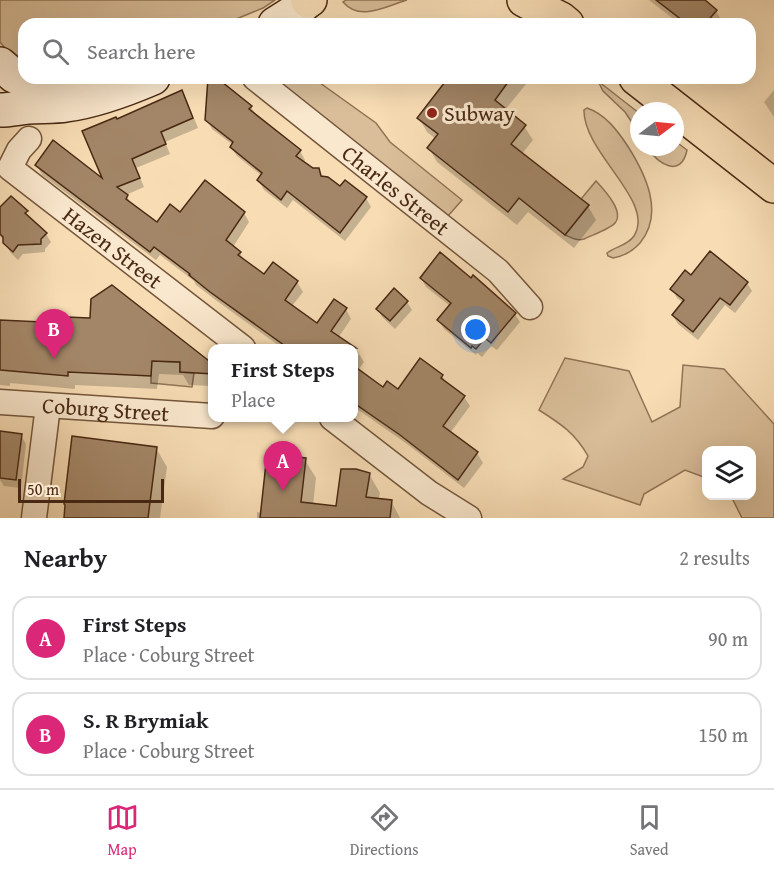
<!DOCTYPE html>
<meta charset="utf-8">
<style>
:root{--surface:#fff;--page:#f6f6f6;--text:#202124;--muted:#757577;--line:#e0e0e0;--accent:#db2777}
body{margin:0;font-family:"Gentium Book Plus",serif;background:var(--page);color:var(--text)}
.controls{position:absolute;right:18px;bottom:18px;display:grid;overflow:hidden;border-radius:12px;box-shadow:0 6px 24px #0002}
.controls button{width:54px;height:54px;display:grid;place-items:center;padding:0;border:0;border-bottom:2px solid var(--line);background:var(--surface);color:var(--text);font:30px sans-serif}
.compass{position:absolute;left:630px;top:102px;width:54px;height:54px;border-radius:50%;background:var(--surface);box-shadow:0 6px 24px #0002;rotate:74deg}
.scale{position:absolute;left:18px;bottom:15px;width:146px;box-sizing:border-box;padding-left:6px;border:3px solid #492913;border-top:0;font-size:16px;line-height:21px;white-space:nowrap;color:#492913;-webkit-text-stroke:4px #fae8ce;paint-order:stroke}
.you{position:absolute;left:476px;top:330px;width:21px;height:21px;margin:-15px;border:4px solid #fff;border-radius:50%;background:#1a73e8;box-shadow:0 0 0 9px #1a73e833}
.badge{display:grid;place-items:center;width:39px;height:39px;border-radius:50%;background:var(--accent);color:#fff;font-size:20px;font-weight:700}
.pin{position:absolute;translate:-50% -50px;filter:drop-shadow(0 2px 3px #0008)}
.pin::after{content:'';position:absolute;top:32px;width:21px;height:18px;background:inherit;clip-path:polygon(0 0,100% 0,50% 100%)}
.popup{position:absolute;left:208px;top:344px;width:150px;height:78px;box-sizing:border-box;display:grid;place-content:center;border-radius:12px;background:var(--surface);filter:drop-shadow(0 2px 4px #0005);font-size:20px;white-space:nowrap;color:var(--muted)}
.popup b{font-size:22px;color:var(--text)}
.popup::after{content:'';position:absolute;left:50%;top:100%;margin-left:-12px;border:12px solid transparent;border-top-color:var(--surface)}
.list{margin:0;padding:0;list-style:none}
h2{display:flex;justify-content:space-between;align-items:center;height:78px;margin:0;padding:0 24px;font-size:26px}
h2 small{font-size:20px;font-weight:400;color:var(--muted)}
.list li{display:grid;grid-template-columns:39px 1fr auto;gap:18px;align-items:center;box-sizing:border-box;height:84px;margin:0 12px 12px;padding:0 12px;border:2px solid var(--line);border-radius:18px}
.list b{display:block;font-size:22px;white-space:nowrap}
.list p{margin:0;font-size:20px;white-space:nowrap;color:var(--muted)}
.list em{font-size:20px;font-style:normal;color:var(--muted)}
.icon{flex:none;width:33px;height:33px;fill:none;stroke:currentColor;stroke-width:2;stroke-linecap:round;stroke-linejoin:round}
.map{position:relative;flex:none;width:774px;height:518px;overflow:hidden}
.search{position:absolute;background:var(--surface);box-shadow:0 6px 24px #0002;left:18px;right:18px;top:18px;height:66px;display:flex;align-items:center;gap:15px;box-sizing:border-box;padding:0 21px;border-radius:18px;color:var(--muted);font-size:22px}
.sheet{height:270px;background:var(--surface)}
nav{display:flex;justify-content:space-around;align-items:center;box-sizing:border-box;height:84px;border-top:2px solid var(--line);background:var(--surface);font-size:16px;color:var(--muted)}
nav a{display:grid;justify-items:center;gap:3px}
nav .on{color:var(--accent)}
.map>svg:first-child{display:block}
</style>
<div class="map">
<svg width="774" height="518" viewBox="0 0 774 518">
<rect width="100%" height="100%" fill="#f7dcb4"/>
<filter id="stains"><feTurbulence type="fractalNoise" baseFrequency=".00333" numOctaves="4"/><feColorMatrix values="0 0 0 0 .2 0 0 0 0 .09 0 0 0 0 .02 0 0 0 .5 -.17"/></filter>
<radialGradient id="worn" r=".72"><stop offset=".6" stop-color="#630" stop-opacity="0"/><stop offset="1" stop-color="#630" stop-opacity=".3"/></radialGradient>
<g fill="#d9be99" stroke="#917456" stroke-width="1.5">
<path d="M0 0H275L263 8 224 24H24V64L10 54 0 42Z"/>
<path d="M346 0H407C386 6 360 22 343 2Z"/>
<path d="M271 78H313L376 123 390 142 462 200 448 216Z"/>
<path d="M598 81 639 113V133L625 112 603 91Z"/>
<path d="M587 108C605 114 617 130 627 145 645 173 665 213 640 243 632 252 624 256 613 258L608 256 607 253C616 246 627 246 634 236 656 201 583 153 584 110Z"/>
<path d="M675 141 687 150C681 179 658 164 647 147H675Z"/>
<path d="M596 181C603 189 625 211 615 223 610 229 592 235 584 239 577 241 572 238 565 235L589 205 581 199Z"/>
<path d="M565 358 629 371 652 422 680 407 683 365 724 369 774 424V518H742L731 496H752V451H706V478L685 470 644 494 640 505 563 479 583 467 588 456C575 433 561 424 539 410Z"/>
<path d="M151 361 180 362V372L194 373 192 387 151 383Z"/>
</g>
<g fill="#0003">
<path d="M649 0H702L716 11 723 23 680 24Z"/>
<path d="M209 78H215L251 107 256 115 300 151 305 160 303 163 312 169H318L323 178 340 188 366 198 371 207 345 241 293 200 287 208 264 190 258 180 262 176 237 156 231 147 233 145 212 129 207 119Z"/>
<path d="M450 78H531L505 110 524 126 533 140 522 154 588 206 596 220 574 248 528 212 517 225 437 162 429 148 436 139 427 132 419 118Z"/>
<path d="M774 90V117L764 102Z"/>
<path d="M181 92 187 101 198 128 165 142 170 154 136 168 144 187 126 195 132 205 158 224 180 214 244 213 249 222 233 247 240 253 245 262 264 276 297 282 303 292 292 306 318 325 346 309 351 319 338 338 353 348H282L217 301 196 285 194 281 160 255 156 260 42 175 37 165 105 183 117 121Z"/>
<path d="M0 209 26 212 31 221 46 234 51 242 45 249V252L23 254 18 260 10 252 4 241 0 236Z"/>
<path d="M692 277 747 283 752 291 735 313 725 305 698 340 678 324 673 316 683 303 677 298 672 289Z"/>
<path d="M421 278 471 280 515 314 520 322 497 350 491 346 482 357 477 353 476 355 444 329 439 320 450 306 426 287Z"/>
<path d="M407 302 412 310 395 329 382 317 378 309Z"/>
<path d="M0 322 212 366V386L189 385 183 375 159 374 157 389 75 385V389L10 383V386L0 385Z"/>
<path d="M354 349 359 354H356L354 357Z"/>
<path d="M359 354 364 362 358 370 384 389 398 391 442 376 447 384 464 397 470 406 450 433 477 453 483 463 464 488 407 444 354 407V362Z"/>
<path d="M0 433 21 435 26 444 21 488 4 486 0 480Z"/>
<path d="M156 448 167 467 160 518H65L67 507Z"/>
<path d="M305 460 316 478 313 505 337 507 369 474 380 493 378 500 391 501 400 518H257V512L262 513Z"/>
</g>
<g fill="#a38667" stroke="#492913" stroke-width="1.5">
<path d="M656 0H705L717 10 705 24H687Z"/>
<path d="M208 78H217L252 106 249 109 301 150 296 156 313 168H319L321 176 328 177 340 186 345 180 367 197 340 233 287 191 281 200 257 180 262 173 230 147 233 142 205 120Z"/>
<path d="M448 78H511L495 100 526 125 511 144 589 205 565 235 519 198 508 212 427 148 438 134 417 118Z"/>
<path d="M182 90 193 118 161 132 166 144 132 159 140 178 117 187 128 195 126 199 157 222 170 204 180 212 205 180 245 212 226 240 241 252 238 255 264 274 273 262 298 281 285 300 317 323 334 299 347 308 331 331 356 348H288L210 292 189 275 190 274 154 247 150 252 35 165 53 140 102 178 82 131 116 117 117 119Z"/>
<path d="M11 196 28 211 25 213 47 233 41 239V244L18 245 13 252 3 243V237L0 234V207Z"/>
<path d="M710 251 748 282 730 305 720 298 693 332 672 315 684 300 670 289 685 270 691 275Z"/>
<path d="M440 252 471 278 473 275 516 313 491 343 485 338 476 349 472 346 471 348 437 320 451 303 420 278Z"/>
<path d="M112 285 213 364V374L180 372V362L152 361 151 376 68 372V376L0 370V320L42 322V316L90 318 91 299Z"/>
<path d="M394 288 408 301 390 321 376 309Z"/>
<path d="M420 358 443 375 441 378 465 396 443 426 478 452 458 480 400 435 354 403V366L383 387 387 381 398 389Z"/>
<path d="M0 431 22 434 16 480 0 478Z"/>
<path d="M72 436 157 447 148 518H64L65 505 64 504Z"/>
<path d="M267 454 306 458 301 502 336 506 341 469H356L370 473 366 497 392 500 390 518H260Z"/>
</g>
<g fill="none" stroke-linecap="round" stroke-linejoin="round">
<defs>
<g id="street">
<path id="s1" d="M255 78 498 271 530 307"/>
<path id="s2" d="M29 139 19 150 10 168 243 348"/>
<path id="s3" d="M0 402 212 416"/>
<path d="M332 418 429 493 469 518"/>
<path d="M34 518 48 406"/>
</g>
<g id="secondary">
<path d="M275 24 300 8 309 0"/>
<path d="M0 64 14 76 28 83 74 96"/>
<path d="M0 110C10 110 18 108 28 107 41 106 54 107 66 105 96 101 125 90 153 78"/>
</g>
<g id="primary">
<path d="M524 0 561 19 567 24"/>
<path d="M308 1 310 0"/>
<path d="M636 78 774 186"/>
</g>
</defs>
<use href="#street" stroke="#74563b" stroke-width="27"/>
<use href="#secondary" stroke="#492913" stroke-width="36"/>
<use href="#primary" stroke="#492913" stroke-width="36"/>
<use href="#street" stroke="#fae8ce" stroke-width="24"/>
<use href="#secondary" stroke="#fae8ce" stroke-width="33"/>
<use href="#primary" stroke="#f7dcb4" stroke-width="33"/>
</g>
<circle fill="#8f2418" stroke="#fae8ce" stroke-width="2" cx="432" cy="113" r="6"/>
<g text-anchor="middle" dominant-baseline="central" stroke-width="6" stroke-linejoin="round" paint-order="stroke">
<g font-size="22" fill="#492913" stroke="#fae8ce" text-anchor="start">
<text x="444" y="113">Subway</text>
</g>
<g font-size="22" fill="#492913" stroke="#fae8ce">
<text stroke="none"><textPath href="#s1" startOffset="180">Charles Street</textPath></text>
<text stroke="none"><textPath href="#s2" startOffset="165">Hazen Street</textPath></text>
<text stroke="none"><textPath href="#s3" startOffset="106">Coburg Street</textPath></text>
</g>
</g>
<rect width="100%" height="100%" filter="url(#stains)"/>
<rect width="100%" height="100%" fill="url(#worn)"/>
</svg>
<div class="controls">
<button><svg class="icon" aria-label="layers" viewBox="0 0 24 24"><path d="M12 4l9 5-9 5-9-5zM3 14l9 5 9-5"/></svg></button>
</div>
<svg class="compass" viewBox="-18 -18 36 36"><path d="M0-13l5 13h-10z" fill="#e53935"/><path d="M0 13l5-13h-10z" fill="#757577"/></svg>
<div class="scale">50 m</div>
<div class="you"></div>
<div class="pin badge" style="left:283px;top:491px">A</div>
<div class="popup"><b>First Steps</b>Place</div>
<div class="pin badge" style="left:54px;top:359px">B</div>
<div class="search"><svg class="icon" aria-label="search" viewBox="0 0 24 24"><circle cx="10" cy="10" r="6"/><path d="M15 15l6 6"/></svg>Search here</div>
</div>
<section class="sheet">
<h2>Nearby<small>2 results</small></h2>
<ul class="list">
<li><span class="badge">A</span><div><b>First Steps</b><p>Place · Coburg Street</p></div><em>90 m</em></li>
<li><span class="badge">B</span><div><b>S. R Brymiak</b><p>Place · Coburg Street</p></div><em>150 m</em></li>
</ul>
</section>
<nav>
<a class="on"><svg class="icon" aria-label="map" viewBox="0 0 24 24"><path d="M3 6l6-2 6 2 6-2v14l-6 2-6-2-6 2zM9 4v14M15 6v14"/></svg>Map</a>
<a><svg class="icon" aria-label="directions" viewBox="0 0 24 24"><path d="M12 3l9 9-9 9-9-9zM9 14v-3h6M13 9l2 2-2 2"/></svg>Directions</a>
<a><svg class="icon" aria-label="saved" viewBox="0 0 24 24"><path d="M7 4h10v16l-5-4-5 4z"/></svg>Saved</a>
</nav>
